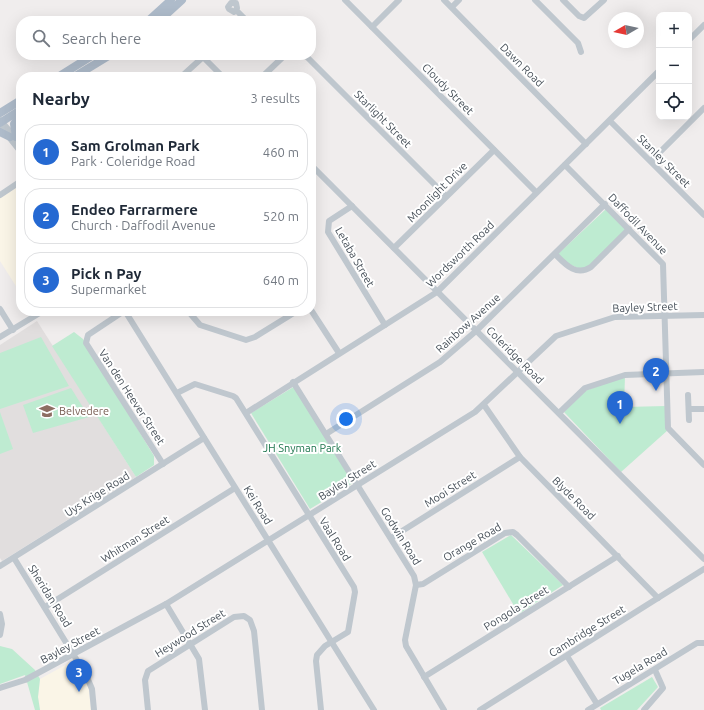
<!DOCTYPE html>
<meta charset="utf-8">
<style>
:root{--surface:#fff;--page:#f6f6f7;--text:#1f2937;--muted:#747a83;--line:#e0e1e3;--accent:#2569d2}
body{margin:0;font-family:Ubuntu,sans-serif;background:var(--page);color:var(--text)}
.controls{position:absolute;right:12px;top:12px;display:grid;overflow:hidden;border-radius:8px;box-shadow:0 4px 16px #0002}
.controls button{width:36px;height:36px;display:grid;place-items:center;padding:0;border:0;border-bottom:1px solid var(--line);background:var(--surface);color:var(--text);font:20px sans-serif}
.compass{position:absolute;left:608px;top:12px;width:36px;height:36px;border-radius:50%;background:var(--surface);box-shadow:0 4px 16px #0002;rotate:261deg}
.you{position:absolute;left:346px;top:419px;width:14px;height:14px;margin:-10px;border:3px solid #fff;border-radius:50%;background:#1a73e8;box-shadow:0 0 0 6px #1a73e833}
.badge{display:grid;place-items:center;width:26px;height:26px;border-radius:50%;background:var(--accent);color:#fff;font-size:13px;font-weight:700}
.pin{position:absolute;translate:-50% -33px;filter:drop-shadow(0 1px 2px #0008)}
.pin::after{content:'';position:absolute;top:21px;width:14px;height:12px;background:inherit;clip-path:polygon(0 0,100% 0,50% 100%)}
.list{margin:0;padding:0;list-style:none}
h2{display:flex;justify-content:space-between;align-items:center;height:52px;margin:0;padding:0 16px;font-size:17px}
h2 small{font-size:13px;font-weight:400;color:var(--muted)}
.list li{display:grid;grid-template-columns:26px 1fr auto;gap:12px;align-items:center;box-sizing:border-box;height:56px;margin:0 8px 8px;padding:0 8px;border:1px solid var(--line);border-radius:16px}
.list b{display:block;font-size:15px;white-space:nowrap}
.list p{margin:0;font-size:13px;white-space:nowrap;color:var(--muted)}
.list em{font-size:13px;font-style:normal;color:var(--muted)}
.icon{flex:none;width:22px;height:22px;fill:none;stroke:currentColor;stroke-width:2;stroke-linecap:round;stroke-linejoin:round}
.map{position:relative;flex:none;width:704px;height:710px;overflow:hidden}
.search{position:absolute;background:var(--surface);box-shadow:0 4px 16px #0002;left:16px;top:16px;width:300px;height:44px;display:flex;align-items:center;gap:10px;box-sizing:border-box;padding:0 14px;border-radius:16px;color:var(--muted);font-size:15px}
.panel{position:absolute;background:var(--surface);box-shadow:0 4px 16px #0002;left:16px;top:72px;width:300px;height:244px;border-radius:16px}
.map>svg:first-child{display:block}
</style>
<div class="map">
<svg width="704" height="710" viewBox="0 0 704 710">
<rect width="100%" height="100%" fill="#f0eded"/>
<g fill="#faf5e7">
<path d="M21 185V294L0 261V198Z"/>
<path d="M69 663H74L88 683 91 710H40L38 697 40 679Z"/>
</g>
<path fill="#e1dede" d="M37 321 136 477 2 561 0 558V345Z"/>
<g fill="#beebd1">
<path d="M606 209 627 229 591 266 580 269 567 263 558 254Z"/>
<path d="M74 332 83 339 154 456V465L136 477 52 346Z"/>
<path d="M41 337 69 386 0 409V353Z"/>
<path d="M625 376 624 407 666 406 668 430 621 472 564 412 585 391Z"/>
<path d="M295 386 353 483 310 509 251 413Z"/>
<path d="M71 388 89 417 33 433 23 405Z"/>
<path d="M0 412 13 449 0 454Z"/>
<path d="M511 535 563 585 519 614 482 552Z"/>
<path d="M0 646 12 649 35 670 40 679 38 697 40 710H35L25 675 0 684Z"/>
<path d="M652 677 658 687 637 710H601L600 708Z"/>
</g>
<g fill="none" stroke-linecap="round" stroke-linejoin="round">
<g stroke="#bfc7ce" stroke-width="6">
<path d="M345 0 536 192"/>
<path d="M444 0 586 144"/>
<path d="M535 0 578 43 581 52"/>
<path d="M563 0 579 16 584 18 604 0"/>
<path d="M452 7 459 0"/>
<path d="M236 10 237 8 236 3H231L228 7 229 9 234 12 236 10 247 21"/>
<path d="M372 27 399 0"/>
<path d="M689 40 704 25"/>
<path d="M201 55 223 77"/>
<path d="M305 55 446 196"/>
<path d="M181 77 203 57"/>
<path d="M262 77 285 55"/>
<path d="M0 120 21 144"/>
<path d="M610 121 704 215"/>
<path d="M0 126 21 152"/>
<path d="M651 161 704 108"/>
<path d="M311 165 704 559"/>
<path d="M565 165 663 264 668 428 704 465"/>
<path d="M0 195 21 181"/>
<path d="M352 206 329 221 328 232 385 325"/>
<path d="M394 248 494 150"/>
<path d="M555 254C565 264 576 277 591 267L629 229"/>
<path d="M0 309 13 330"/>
<path d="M311 310 339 353"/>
<path d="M124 311 88 335 86 343 163 464"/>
<path d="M125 311 374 710"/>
<path d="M188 311 200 325 246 340 255 337 297 311"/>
<path d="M0 337 43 311"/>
<path d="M293 382 414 576 416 585 405 640 406 646 444 710"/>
<path d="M177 393 195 384 233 396 236 398 354 587 355 592 348 632 325 646 317 655 316 661 321 710"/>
<path d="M688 395 689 420"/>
<path d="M484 405 520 457 658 598"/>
<path d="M689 409H704"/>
<path d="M246 413 437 292 659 71"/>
<path d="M559 413 585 388 625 375 704 372"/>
<path d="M326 434 440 362 476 331 605 204"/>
<path d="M391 538 520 457"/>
<path d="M14 558 86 675 92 689 94 710"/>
<path d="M0 566 204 438"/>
<path d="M416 585 423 584 505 533 513 532 517 535 569 587"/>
<path d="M166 604 199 659 205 710"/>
<path d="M45 607 235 488"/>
<path d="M0 614 2 624 0 635"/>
<path d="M567 656 597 704"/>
<path d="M424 677 618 556"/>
<path d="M0 688 25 680 166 604 475 412 556 336 615 317 704 315"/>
<path d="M148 710 145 680 148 671 234 617 244 616 250 620 254 631 262 710"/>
<path d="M480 710 704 569"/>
<path d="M588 710 697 643H704"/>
<path d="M644 710 663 688 655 670"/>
</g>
<g stroke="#aebbca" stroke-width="8">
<path d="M148 21 171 0"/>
<path d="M159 21 182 0"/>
<path d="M58 77 93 55"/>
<path d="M74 77 110 55"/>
<path d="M0 113 21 100"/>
<path d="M0 123 20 110"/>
<path d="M0 132 10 137"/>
<path d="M16 137 14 124 21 113"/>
</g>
</g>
<defs>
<symbol id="school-bare" viewBox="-9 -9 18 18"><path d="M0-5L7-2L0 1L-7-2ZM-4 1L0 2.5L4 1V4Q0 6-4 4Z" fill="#8d6e63" stroke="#fff" stroke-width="2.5" paint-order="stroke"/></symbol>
</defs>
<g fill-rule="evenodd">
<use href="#school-bare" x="36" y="400" width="22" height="22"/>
</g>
<g text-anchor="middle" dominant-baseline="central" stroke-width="4" stroke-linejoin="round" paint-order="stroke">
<g font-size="11" fill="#475059" stroke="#fff">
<text transform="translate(522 65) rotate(45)">Dawn Road</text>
<text transform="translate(448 89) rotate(45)">Cloudy Street</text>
<text transform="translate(383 119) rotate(45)">Starlight Street</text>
<text transform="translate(664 161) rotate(45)">Stanley Street</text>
<text transform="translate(437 192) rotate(-45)">Moonlight Drive</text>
<text transform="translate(638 224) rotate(46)">Daffodil Avenue</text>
<text transform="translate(460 254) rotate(-44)">Wordsworth Road</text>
<text transform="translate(355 257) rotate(60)">Letaba Street</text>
<text transform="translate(645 307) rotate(-2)">Bayley Street</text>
<text transform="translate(468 323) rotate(-42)">Rainbow Avenue</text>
<text transform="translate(515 355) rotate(45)">Coleridge Road</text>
<text transform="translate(132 397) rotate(57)">Van den Heever Street</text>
<text transform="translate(347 480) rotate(-32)">Bayley Street</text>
<text transform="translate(450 489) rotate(-32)">Mooi Street</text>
<text transform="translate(97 494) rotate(-32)">Uys Krige Road</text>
<text transform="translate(574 498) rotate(45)">Blyde Road</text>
<text transform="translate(258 505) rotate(58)">Kei Road</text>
<text transform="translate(401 536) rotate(58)">Godwin Road</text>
<text transform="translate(135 539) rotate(-32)">Whitman Street</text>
<text transform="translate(335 539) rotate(58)">Vaal Road</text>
<text transform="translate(472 542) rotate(-30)">Orange Road</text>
<text transform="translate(50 596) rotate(58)">Sheridan Road</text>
<text transform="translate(516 608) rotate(-32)">Pongola Street</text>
<text transform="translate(587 631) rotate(-32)">Cambridge Street</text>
<text transform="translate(190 633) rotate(-32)">Heywood Street</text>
<text transform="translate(70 645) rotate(-28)">Bayley Street</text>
<text transform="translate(640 666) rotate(-31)">Tugela Road</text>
</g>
<g font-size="11" fill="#785e54" stroke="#fff" text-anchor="start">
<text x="59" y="411">Belvedere</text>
</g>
<g font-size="11" fill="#1d754d" stroke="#fff">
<text x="302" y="448">JH Snyman Park</text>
</g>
</g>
</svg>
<div class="controls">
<button>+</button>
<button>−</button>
<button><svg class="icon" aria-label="locate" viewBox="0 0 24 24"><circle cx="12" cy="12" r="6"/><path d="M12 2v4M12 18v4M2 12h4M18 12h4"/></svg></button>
</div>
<svg class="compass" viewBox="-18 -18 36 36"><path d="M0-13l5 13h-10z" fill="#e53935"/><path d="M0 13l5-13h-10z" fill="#747a83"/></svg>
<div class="you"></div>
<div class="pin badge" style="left:620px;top:424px">1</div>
<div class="pin badge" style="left:656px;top:391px">2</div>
<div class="pin badge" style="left:79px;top:692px">3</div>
<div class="search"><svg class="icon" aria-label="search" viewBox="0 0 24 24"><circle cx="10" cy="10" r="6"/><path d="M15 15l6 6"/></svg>Search here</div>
<section class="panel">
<h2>Nearby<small>3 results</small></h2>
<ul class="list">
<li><span class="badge">1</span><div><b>Sam Grolman Park</b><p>Park · Coleridge Road</p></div><em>460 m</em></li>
<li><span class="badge">2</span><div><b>Endeo Farrarmere</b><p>Church · Daffodil Avenue</p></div><em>520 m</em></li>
<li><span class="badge">3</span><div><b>Pick n Pay</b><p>Supermarket</p></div><em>640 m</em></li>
</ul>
</section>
</div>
